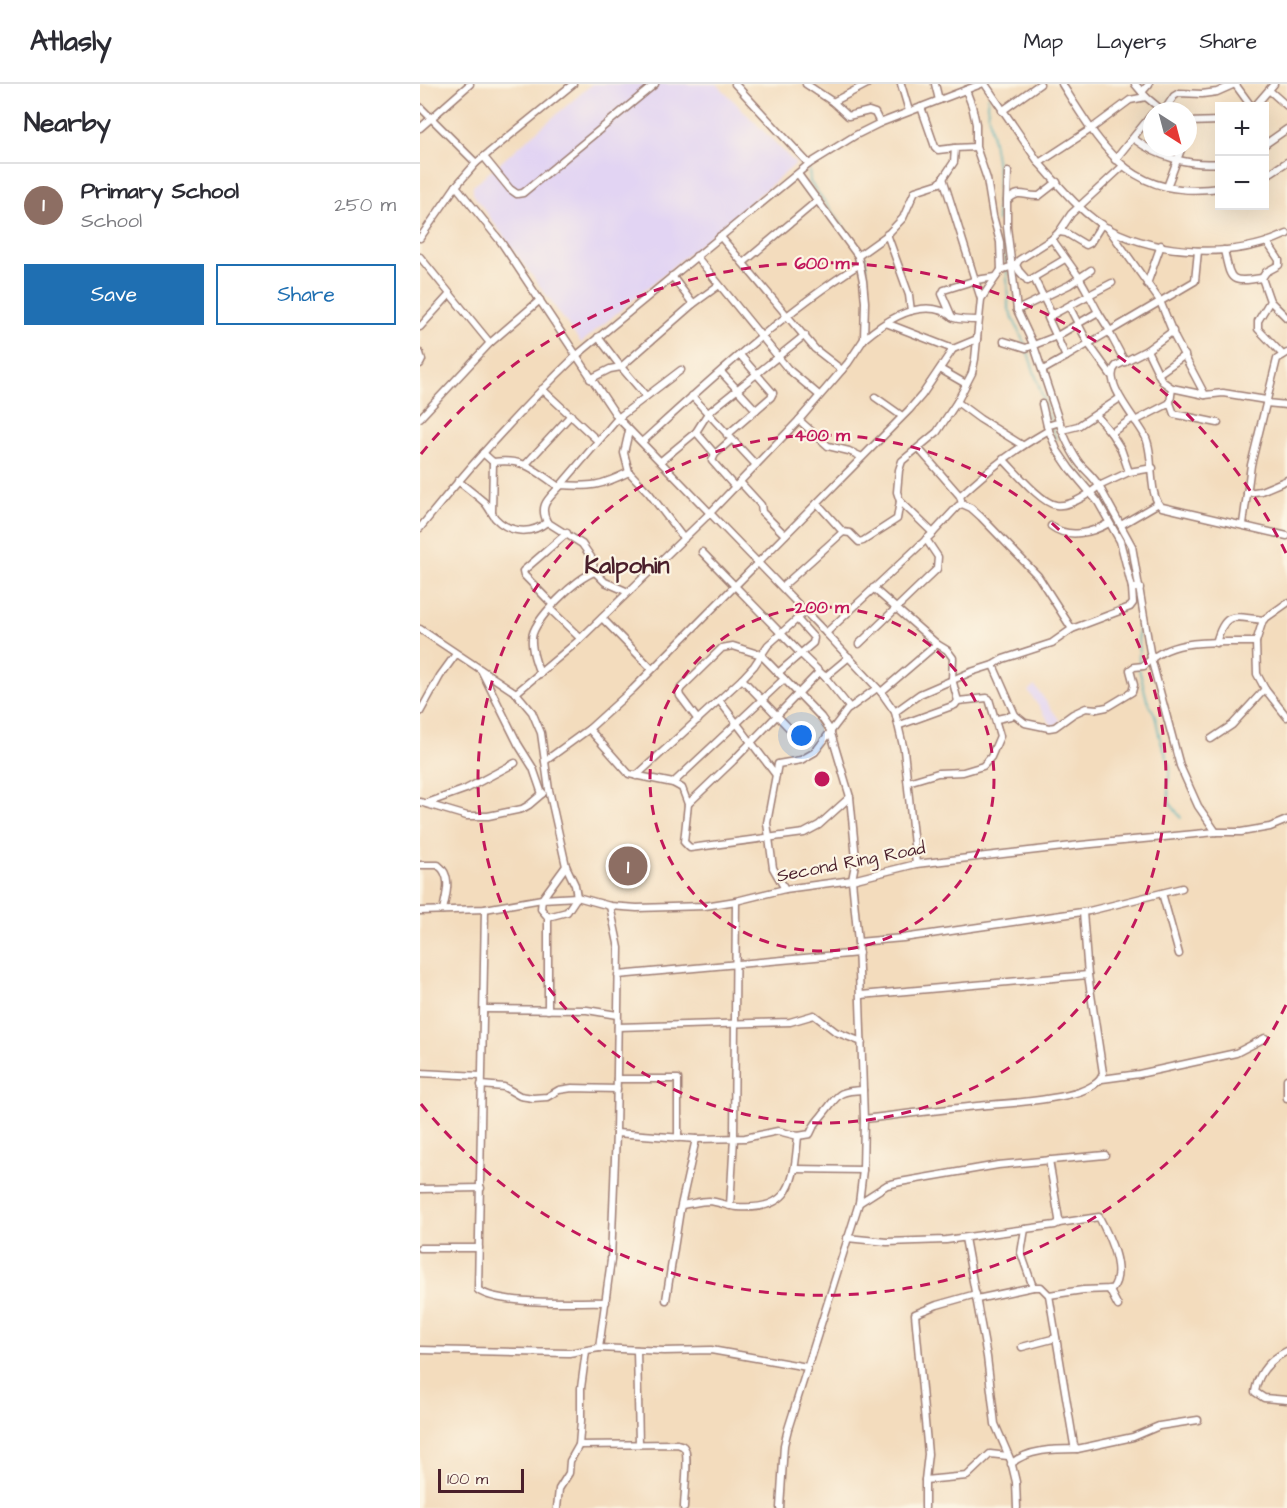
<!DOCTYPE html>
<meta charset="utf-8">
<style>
:root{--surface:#fff;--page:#f7f7f7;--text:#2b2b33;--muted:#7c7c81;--line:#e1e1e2;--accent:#1f6fb2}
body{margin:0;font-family:"Architects Daughter",sans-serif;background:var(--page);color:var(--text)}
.controls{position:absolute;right:18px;top:18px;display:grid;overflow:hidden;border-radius:0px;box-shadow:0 6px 24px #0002}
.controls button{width:54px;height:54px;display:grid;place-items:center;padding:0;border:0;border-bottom:2px solid var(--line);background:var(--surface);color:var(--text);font:30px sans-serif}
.compass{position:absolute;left:723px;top:18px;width:54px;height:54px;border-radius:50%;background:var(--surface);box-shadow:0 6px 24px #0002;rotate:144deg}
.scale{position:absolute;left:18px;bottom:15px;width:86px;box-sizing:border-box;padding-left:6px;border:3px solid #4a1f2b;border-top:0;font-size:16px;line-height:21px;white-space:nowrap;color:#4a1f2b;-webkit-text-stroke:4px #fcf5e5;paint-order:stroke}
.you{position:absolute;left:382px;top:652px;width:21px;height:21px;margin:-15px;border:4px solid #fff;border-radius:50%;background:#1a73e8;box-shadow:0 0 0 9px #1a73e833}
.badge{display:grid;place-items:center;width:39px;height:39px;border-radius:50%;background:var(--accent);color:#fff;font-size:20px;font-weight:700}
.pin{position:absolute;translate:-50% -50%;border:3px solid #fff;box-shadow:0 2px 6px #0006}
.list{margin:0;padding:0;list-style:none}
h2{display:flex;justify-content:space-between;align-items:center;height:78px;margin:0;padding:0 24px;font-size:26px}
h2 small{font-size:20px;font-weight:400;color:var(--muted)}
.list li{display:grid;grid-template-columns:39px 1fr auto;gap:18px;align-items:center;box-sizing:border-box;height:84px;padding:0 24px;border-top:2px solid var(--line)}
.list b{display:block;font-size:22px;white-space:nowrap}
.list p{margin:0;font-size:20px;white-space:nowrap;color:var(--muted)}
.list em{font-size:20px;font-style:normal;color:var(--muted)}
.actions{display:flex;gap:12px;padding:18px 24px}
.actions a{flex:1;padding:14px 0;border:2px solid var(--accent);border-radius:0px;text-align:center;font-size:21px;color:var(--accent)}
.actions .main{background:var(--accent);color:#fff}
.map{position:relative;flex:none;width:867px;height:1424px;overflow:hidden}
header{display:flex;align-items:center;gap:36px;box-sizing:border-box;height:84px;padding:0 30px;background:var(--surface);border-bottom:2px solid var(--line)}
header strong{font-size:28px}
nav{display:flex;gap:33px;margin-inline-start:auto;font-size:21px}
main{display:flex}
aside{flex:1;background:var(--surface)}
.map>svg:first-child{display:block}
</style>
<header>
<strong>Atlasly</strong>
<nav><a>Map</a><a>Layers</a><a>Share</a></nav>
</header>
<main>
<aside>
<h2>Nearby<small></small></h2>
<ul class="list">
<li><span class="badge" style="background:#8d6e63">1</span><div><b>Primary School</b><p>School</p></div><em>250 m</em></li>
</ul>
<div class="actions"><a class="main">Save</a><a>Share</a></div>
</aside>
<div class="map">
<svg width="867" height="1424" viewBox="0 0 867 1424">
<rect width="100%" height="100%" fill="#fcf5e5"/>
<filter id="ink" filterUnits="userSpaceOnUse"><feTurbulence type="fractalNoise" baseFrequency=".0167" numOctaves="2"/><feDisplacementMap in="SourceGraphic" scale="12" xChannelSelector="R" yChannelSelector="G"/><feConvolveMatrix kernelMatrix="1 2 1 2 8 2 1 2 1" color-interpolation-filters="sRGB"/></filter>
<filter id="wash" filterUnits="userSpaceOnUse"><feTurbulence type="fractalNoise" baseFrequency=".008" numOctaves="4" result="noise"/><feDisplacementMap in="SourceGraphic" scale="24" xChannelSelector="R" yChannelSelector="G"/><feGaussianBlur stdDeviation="1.35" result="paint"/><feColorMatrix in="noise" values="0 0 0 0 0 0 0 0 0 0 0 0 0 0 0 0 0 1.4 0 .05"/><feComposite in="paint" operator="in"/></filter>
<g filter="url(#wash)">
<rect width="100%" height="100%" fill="#f3dcbd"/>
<g fill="#e2d4f3">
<path d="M172 0H297L376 80 161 259 53 110V102Z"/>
<path d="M615 602 640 637 633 643 608 607Z"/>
</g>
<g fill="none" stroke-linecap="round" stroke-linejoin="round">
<g stroke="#3bacb5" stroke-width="1.5">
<path d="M568 13 567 21 578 88 577 137"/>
<path d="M389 84 390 98 439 164"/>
<path d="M583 159 587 181"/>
<path d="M445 172 447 192 449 249"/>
<path d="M587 186 588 223 605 261"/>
<path d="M607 266 631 338"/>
<path d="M632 343 636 355"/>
<path d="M650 380 675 404"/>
<path d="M677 408 686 425"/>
<path d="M703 458 711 473"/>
<path d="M717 507 719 580"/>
<path d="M719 585 727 616 735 631 740 655 750 681 748 706 750 719 761 734"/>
</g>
</g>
</g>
<g filter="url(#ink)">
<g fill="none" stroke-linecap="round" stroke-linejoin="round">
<defs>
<g id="minor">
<path d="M315 0 389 80"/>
<path d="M386 0 413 18 428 32 449 27 455 29 460 39"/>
<path d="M481 0 489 27"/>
<path d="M515 0 519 16"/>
<path d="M565 0 619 79 671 45 710 16 726 13 743 27"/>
<path d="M642 0C684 66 710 116 800 104"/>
<path d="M715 0 726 13"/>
<path d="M546 6 552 22 556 40V63L567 95 573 132 580 158 581 186"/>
<path d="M850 7 867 22"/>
<path d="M722 8 729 0"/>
<path d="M413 18 447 0"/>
<path d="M835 22 854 0"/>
<path d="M0 23 56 79"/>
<path d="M501 23 515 63 518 66 535 64"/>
<path d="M582 27 620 0"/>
<path d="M744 27 754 12 759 9 782 10 797 8 815 0 831 22"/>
<path d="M768 38 800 37"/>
<path d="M0 44 50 0"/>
<path d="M714 55C738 73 769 82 800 79"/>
<path d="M844 61 867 45"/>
<path d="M64 73 90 105 97 110 103 109 235 0"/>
<path d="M695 76 732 30"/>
<path d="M619 79C640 102 661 130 689 145 740 171 815 175 867 150"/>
<path d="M844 93 867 78"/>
<path d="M523 94 561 215"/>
<path d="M637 98 619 112C604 113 600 104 587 117V143L597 226 614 262 642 346"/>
<path d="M36 102 81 158 198 334 406 549 513 449 538 422 542 420"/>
<path d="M747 103 762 63"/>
<path d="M587 116 588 88"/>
<path d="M688 144 740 217 755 254 785 311"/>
<path d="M639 148 646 149 666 161 670 159 682 140"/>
<path d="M467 150 489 211 491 227"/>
<path d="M300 152 395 265 422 286"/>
<path d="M0 154 36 102 56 79 153 0"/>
<path d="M632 155 659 193 669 211 692 199"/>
<path d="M847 158 859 176V181L846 188 842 194 850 217 867 234"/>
<path d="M804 166C811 197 809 199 842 194"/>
<path d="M276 172 368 285 399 311"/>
<path d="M438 172 466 152 483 134 495 107 520 99 534 78 535 64 556 63"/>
<path d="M0 173 70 259"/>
<path d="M323 179 398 116"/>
<path d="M596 181 599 187 608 197 645 175"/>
<path d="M252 192 273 220"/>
<path d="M614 194 632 231 628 234 646 273 623 286"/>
<path d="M727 200 741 161"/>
<path d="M850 217 838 237V245L863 271"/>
<path d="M649 222 668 259 691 291"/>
<path d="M597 226 649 201 671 186"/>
<path d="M532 233 522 210 524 206 556 196 576 193"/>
<path d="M466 239 533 265"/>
<path d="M0 243 30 210"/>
<path d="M690 247 775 197 778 167"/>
<path d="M753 247 727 266 696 282C681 297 718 337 725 352 735 370 727 413 742 423L867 452"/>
<path d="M689 248 705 278"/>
<path d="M178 253 201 283 273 220 299 201"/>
<path d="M444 255C464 238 494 217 522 227 527 228 530 232 534 234 542 236 551 236 558 236"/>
<path d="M584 257 606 264 637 252 678 228 669 211 632 231"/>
<path d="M727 266 742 297 752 304 785 311 803 309 846 316"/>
<path d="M0 269 2 276 0 280"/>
<path d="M646 273 690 247 678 228"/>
<path d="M520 285 546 300"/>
<path d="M301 288 336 326"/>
<path d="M738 290 765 271"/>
<path d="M170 295 190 285 201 283 226 312"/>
<path d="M122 305 178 357"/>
<path d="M272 312 336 381"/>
<path d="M455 313 482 332"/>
<path d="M700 314 658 342 642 346C647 358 652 370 660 380 667 388 674 393 679 402L709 388 733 384"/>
<path d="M537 318 560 335 602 361"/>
<path d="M750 319 754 330 798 339"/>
<path d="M846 319 867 321"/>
<path d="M622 320 627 342 640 338"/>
<path d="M676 331 691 349 713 334"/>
<path d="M0 334 70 259 120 216"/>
<path d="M379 336 408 362 429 367 442 373"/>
<path d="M715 337 750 319 752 304"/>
<path d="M627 342 637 366 650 385 678 418 700 457 712 504"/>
<path d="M209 347 204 369 209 388 229 409 264 455"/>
<path d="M276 348 295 370"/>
<path d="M691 349 701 365 709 388"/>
<path d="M307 351 351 313 353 309 320 271"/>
<path d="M311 356 295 370 292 377 315 403"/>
<path d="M222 358C291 295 361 230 440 180"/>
<path d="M499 365 540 412 542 420 551 424 561 433 618 492 652 545"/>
<path d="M63 369 73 378C105 374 114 386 139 403"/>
<path d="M583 375C595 387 621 419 636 421 651 423 669 410 679 402L712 462 731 574 760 682 778 722 796 748"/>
<path d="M241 377 276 348 288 329 385 251"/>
<path d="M106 380 151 331"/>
<path d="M38 397C47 404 56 411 64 418 69 423 71 429 75 434 89 449 111 451 127 438 118 420 130 414 141 401 171 403 181 402 209 388"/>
<path d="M320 398 341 421 342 428 365 451"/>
<path d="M141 401 198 334 261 286"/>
<path d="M827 409 841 407 867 396"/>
<path d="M540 412C569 385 594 366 629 346"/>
<path d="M72 428 73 378"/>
<path d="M127 438 162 460 171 473 175 488 185 498 208 508"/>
<path d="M823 440 831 381 857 275 867 269"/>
<path d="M701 441 737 420"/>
<path d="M631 442C648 455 672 449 689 439"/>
<path d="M0 444C49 383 101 325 157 271L389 80 436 51 460 39 561 0"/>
<path d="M423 448 430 449 439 458 443 457 477 435 480 417"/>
<path d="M513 449 480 417 477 408 479 386 482 377 517 348 537 318 552 289 555 275 561 215 581 186 596 181 599 176 632 155 639 148 651 130 703 82"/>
<path d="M282 468 381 570 405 593 430 624"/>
<path d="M362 503 423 448 397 419"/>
<path d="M453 504 517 560 527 566 533 574 532 595 538 617 535 621 480 641"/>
<path d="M867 519 843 536 836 558 837 590 845 605 867 633"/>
<path d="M133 521 104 491 103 487 147 449"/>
<path d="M130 525 160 554"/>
<path d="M182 534 232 585"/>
<path d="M0 545 96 609 112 628 121 649 129 706 146 782 155 801 157 813 147 828 128 833"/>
<path d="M406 549 461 608 475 628 500 610 551 588 573 581 583 575 632 559 652 545 710 523 713 519 712 504H720"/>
<path d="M796 559C805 526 813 533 843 536"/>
<path d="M439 560 517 485 518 473 506 455"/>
<path d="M573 581 595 631 605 639 629 644 635 643 653 630 666 624 677 625 687 623 712 608 714 601 710 586 714 583 724 582C750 552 799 559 836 558"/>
<path d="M61 586 98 660 113 684 122 710"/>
<path d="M358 589 393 559 394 554 377 535"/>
<path d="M120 590C116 579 111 566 112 554 113 536 158 492 175 488"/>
<path d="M405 593 429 573"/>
<path d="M322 595 369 644"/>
<path d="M461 608 517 560"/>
<path d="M96 609 158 557 290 429 379 336 428 279 444 255 445 218 443 197 438 172 378 90"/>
<path d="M299 616 356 691"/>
<path d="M0 628 20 592 36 570"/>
<path d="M475 628 484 666 496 780"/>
<path d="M577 635 595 631"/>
<path d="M278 636 260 612 259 608 261 604 302 564 313 562 341 571 401 633 410 646 430 713 436 775 432 796 438 858 444 1035 443 1086 439 1119 368 1345 364 1361 360 1424"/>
<path d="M169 645 209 690 253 699 262 704 268 720 264 758 270 764 384 749 399 741 430 713"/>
<path d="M791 655 812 641 845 605"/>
<path d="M125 677 169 645 213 605 489 326 502 311 533 265 557 255"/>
<path d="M216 692 322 595 334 582 348 561 386 527"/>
<path d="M488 698 518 689 543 688 563 682 571 673 580 652 569 615 567 614 538 617"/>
<path d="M253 699 364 595"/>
<path d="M0 718 47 732H68L102 725 109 721 123 709"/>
<path d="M7 719 46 705 95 679"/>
<path d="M268 720 313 677 399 588"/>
<path d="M0 781H18C33 792 26 811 23 826"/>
<path d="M365 805 353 784 347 739 358 680 381 676 395 668 427 626 457 604"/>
<path d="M742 809 759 870"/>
<path d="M190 822 199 864 196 1049 191 1176 179 1264 244 1267 291 1266 387 1283"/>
<path d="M65 825 58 1206C81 1222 156 1217 186 1218"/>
<path d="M0 827 65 825 122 815 157 813 190 822 217 824 285 822 316 817 365 805 432 796 496 780 661 761 796 748H821L850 743 867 736"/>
<path d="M438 858 483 854 669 827 762 804"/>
<path d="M198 891 439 869"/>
<path d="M441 911 668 891"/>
<path d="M64 925 167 926 197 931"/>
<path d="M128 926V833L121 825 122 815 146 782"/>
<path d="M198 943 370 938 394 931 416 948 442 958"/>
<path d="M0 989 61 992"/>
<path d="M197 995H258V1054"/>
<path d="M682 995 719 990 816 969 845 954"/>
<path d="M867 995V1014"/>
<path d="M61 1001 84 1003 100 1012 113 1014 127 1013 139 1006 152 1004 197 1005"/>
<path d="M444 1035C485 1030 526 1025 568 1021 595 1019 634 1016 659 1008 669 1004 681 999 683 989L668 891 663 828"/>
<path d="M196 1049 276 1055 325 1054 358 1047 378 1052 390 1050C394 1039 397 1038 403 1030 419 1011 416 1007 443 1006"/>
<path d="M375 1085 443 1086"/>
<path d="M0 1105 61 1104"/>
<path d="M439 1119 467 1101 480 1098 578 1081 685 1071"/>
<path d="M262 1121C270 1120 281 1117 289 1117 299 1118 307 1122 317 1123 372 1127 374 1098 378 1052"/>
<path d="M310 1122 314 1054 316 817"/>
<path d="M605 1145 601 1169 613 1203"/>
<path d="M427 1154 467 1158 526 1156 635 1141 639 1139V1135L629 1076"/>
<path d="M545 1154 567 1273 575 1340 591 1377 596 1398 597 1424"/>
<path d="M0 1164H59"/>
<path d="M689 1205 698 1222"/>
<path d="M629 1211 663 1206 692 1205C707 1187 688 1150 679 1133L639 1139"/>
<path d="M557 1215 613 1203H621L629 1211 654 1361 657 1365C636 1365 607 1365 591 1380"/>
<path d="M246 1216 260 1126 276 1055"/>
<path d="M602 1263 636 1254"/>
<path d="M0 1266 149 1269 179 1264"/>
<path d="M217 1266 219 1360"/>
<path d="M867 1267C849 1276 838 1289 835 1308L844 1314 867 1316"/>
<path d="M159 1361 257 1360C261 1361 263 1361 265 1365 269 1373 264 1413 264 1424"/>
<path d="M657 1365 713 1353 739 1342 778 1336"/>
<path d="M505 1396 547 1392 570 1370 588 1372"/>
<path d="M137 1424 139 1405 149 1389 150 1377 159 1361 161 1337V1304L166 1267"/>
<path d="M505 1424V1396L508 1370 495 1230 517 1221 556 1210"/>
</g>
</defs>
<use href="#minor" stroke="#9e7e74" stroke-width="9"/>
<use href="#minor" stroke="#fff" stroke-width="6"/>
</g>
</g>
<g fill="none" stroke="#c2185b" stroke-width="3" stroke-dasharray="10 8">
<circle cx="402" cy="695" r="172"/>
<circle cx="402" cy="695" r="344"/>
<path d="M866 921A516 516 0 0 1 1 1020M1 370A516 516 0 0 1 866 469"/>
</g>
<g text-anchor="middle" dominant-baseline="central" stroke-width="4.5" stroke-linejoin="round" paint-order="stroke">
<g font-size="18" fill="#4a1f2b" stroke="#fcf5e5">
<text transform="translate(431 778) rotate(-11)">Second Ring Road</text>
</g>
<g font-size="24" font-weight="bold" fill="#4a1f2b" stroke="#fcf5e5">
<text x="207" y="482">Kalpohin</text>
</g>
</g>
<circle cx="402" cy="695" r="9" fill="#c2185b" stroke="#fcf5e5" stroke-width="3"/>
<g font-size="18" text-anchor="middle" font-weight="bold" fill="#c2185b" stroke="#fcf5e5" stroke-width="4.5" stroke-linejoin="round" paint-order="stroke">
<text x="402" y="185">600 m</text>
<text x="402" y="357">400 m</text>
<text x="402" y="529">200 m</text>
</g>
</svg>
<div class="controls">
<button>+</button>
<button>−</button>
</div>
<svg class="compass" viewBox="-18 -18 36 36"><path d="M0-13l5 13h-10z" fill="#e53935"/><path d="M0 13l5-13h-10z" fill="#7c7c81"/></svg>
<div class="scale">100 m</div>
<div class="you"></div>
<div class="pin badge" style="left:208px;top:782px;background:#8d6e63">1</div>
</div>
</main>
